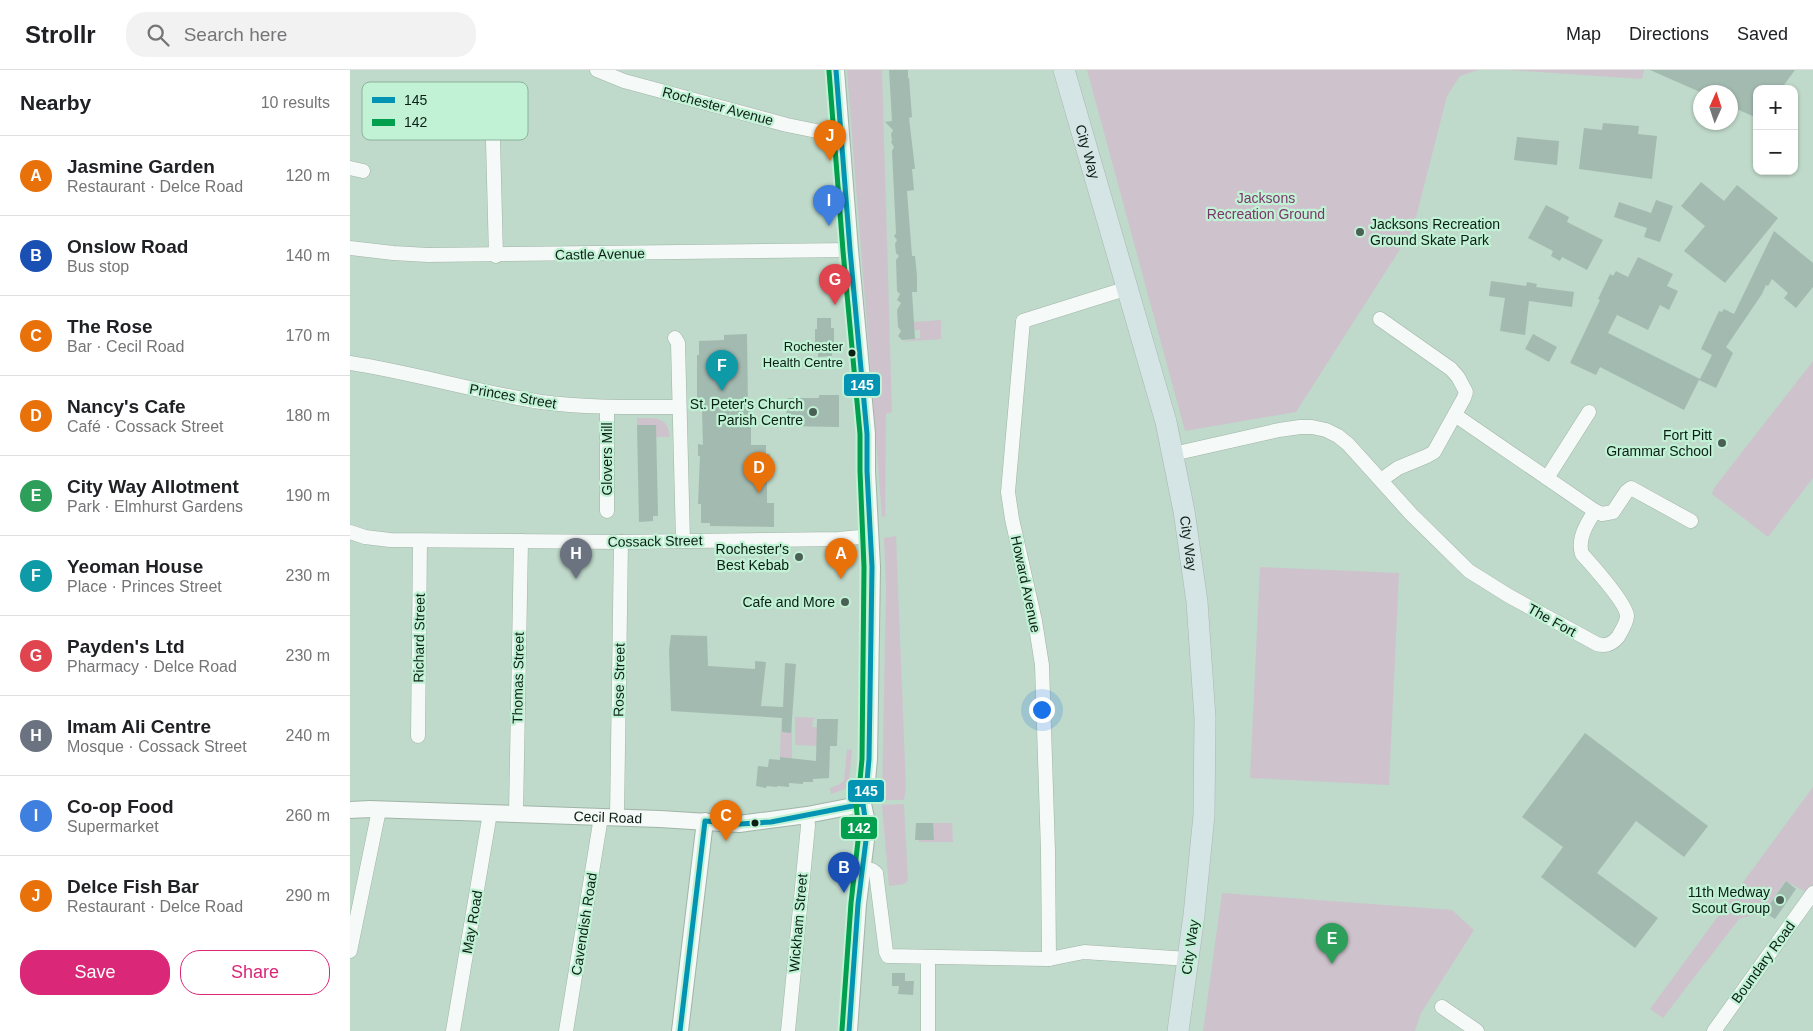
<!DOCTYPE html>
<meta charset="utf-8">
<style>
:root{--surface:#fff;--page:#f2f2f2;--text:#202124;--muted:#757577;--line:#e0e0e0;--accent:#db2777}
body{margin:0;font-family:Arial,sans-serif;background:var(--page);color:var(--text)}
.controls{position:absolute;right:15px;top:15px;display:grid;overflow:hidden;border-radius:10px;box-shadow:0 1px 4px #0004}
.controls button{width:45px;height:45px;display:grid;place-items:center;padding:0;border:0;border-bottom:1px solid var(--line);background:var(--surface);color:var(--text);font:25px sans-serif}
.compass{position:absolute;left:1343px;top:15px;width:45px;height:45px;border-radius:50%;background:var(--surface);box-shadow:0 1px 4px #0004;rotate:3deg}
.you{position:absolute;left:691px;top:639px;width:18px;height:18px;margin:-12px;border:4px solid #fff;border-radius:50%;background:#1a73e8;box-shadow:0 0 0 8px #1a73e833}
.badge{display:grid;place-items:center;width:32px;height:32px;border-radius:50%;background:var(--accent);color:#fff;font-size:16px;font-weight:700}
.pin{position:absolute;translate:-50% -41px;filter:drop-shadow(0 1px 2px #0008)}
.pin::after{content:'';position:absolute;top:26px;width:18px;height:15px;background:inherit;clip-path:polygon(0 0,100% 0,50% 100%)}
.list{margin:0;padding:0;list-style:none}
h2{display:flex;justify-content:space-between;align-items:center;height:65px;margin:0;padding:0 20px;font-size:21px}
h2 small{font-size:16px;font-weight:400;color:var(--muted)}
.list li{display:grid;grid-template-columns:32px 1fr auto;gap:15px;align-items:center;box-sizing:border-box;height:80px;padding:0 20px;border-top:1px solid var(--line)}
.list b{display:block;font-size:19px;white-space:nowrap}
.list p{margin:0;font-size:16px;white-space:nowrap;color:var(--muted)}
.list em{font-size:16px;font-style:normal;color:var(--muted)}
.actions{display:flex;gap:10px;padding:15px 20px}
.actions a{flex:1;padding:11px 0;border:1px solid var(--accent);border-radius:20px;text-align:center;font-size:18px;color:var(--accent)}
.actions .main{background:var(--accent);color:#fff}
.icon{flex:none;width:28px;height:28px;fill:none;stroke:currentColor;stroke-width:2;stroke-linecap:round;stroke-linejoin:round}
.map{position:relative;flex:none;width:1463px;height:961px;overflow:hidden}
header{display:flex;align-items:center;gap:30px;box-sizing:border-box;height:70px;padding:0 25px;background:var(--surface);border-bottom:1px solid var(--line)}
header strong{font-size:24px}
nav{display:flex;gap:28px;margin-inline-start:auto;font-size:18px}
.search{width:350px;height:45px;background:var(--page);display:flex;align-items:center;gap:12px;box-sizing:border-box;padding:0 18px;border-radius:20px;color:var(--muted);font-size:19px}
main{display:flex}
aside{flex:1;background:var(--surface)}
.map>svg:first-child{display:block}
</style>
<header>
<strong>Strollr</strong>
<div class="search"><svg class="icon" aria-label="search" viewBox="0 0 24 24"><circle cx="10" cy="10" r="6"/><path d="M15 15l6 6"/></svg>Search here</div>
<nav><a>Map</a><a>Directions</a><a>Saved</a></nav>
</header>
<main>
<aside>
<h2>Nearby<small>10 results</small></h2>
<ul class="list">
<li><span class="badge" style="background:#e8710a">A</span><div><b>Jasmine Garden</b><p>Restaurant · Delce Road</p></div><em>120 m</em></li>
<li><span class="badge" style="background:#1a4fb4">B</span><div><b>Onslow Road</b><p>Bus stop</p></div><em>140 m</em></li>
<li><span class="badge" style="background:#e8710a">C</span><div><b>The Rose</b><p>Bar · Cecil Road</p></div><em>170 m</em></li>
<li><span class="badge" style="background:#e8710a">D</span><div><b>Nancy's Cafe</b><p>Café · Cossack Street</p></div><em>180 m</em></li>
<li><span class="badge" style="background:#2e9e5b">E</span><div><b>City Way Allotment</b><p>Park · Elmhurst Gardens</p></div><em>190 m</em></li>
<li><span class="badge" style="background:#0f9aa8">F</span><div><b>Yeoman House</b><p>Place · Princes Street</p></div><em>230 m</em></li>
<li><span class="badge" style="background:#e0444e">G</span><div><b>Payden's Ltd</b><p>Pharmacy · Delce Road</p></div><em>230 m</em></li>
<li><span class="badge" style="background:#6b7280">H</span><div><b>Imam Ali Centre</b><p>Mosque · Cossack Street</p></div><em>240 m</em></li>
<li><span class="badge" style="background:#3f7fe0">I</span><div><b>Co-op Food</b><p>Supermarket</p></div><em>260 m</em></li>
<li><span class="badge" style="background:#e8710a">J</span><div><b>Delce Fish Bar</b><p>Restaurant · Delce Road</p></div><em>290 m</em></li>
</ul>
<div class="actions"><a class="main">Save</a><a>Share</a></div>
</aside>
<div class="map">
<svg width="1463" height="961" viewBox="0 0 1463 961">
<rect width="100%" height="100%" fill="#bfd9ca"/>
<g fill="#cec3cc">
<path d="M497 0H532L542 342 536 344 535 450V446L532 447Z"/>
<path d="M737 0H1128L1110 6 1097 26 1063 159 946 342 835 361Z"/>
<path d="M1158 0H1294L1292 9Z"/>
<path d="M591 250V269L550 272 570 268V260H564L563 252Z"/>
<path d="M1463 291V408L1418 467 1362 424 1364 418Z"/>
<path d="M287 348C305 348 318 346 320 367H306L287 355Z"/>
<path d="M546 466 556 719 554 730H532L536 517 534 468Z"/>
<path d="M910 497 1049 503 1039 715 900 708Z"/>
<path d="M445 647 468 648 463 649 462 657H467V676L445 675Z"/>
<path d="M431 651H442V689L430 687Z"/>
<path d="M497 679 502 680 499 714 495 719 481 724 480 718 490 714 494 711Z"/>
<path d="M1463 717V814L1456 822 1435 811 1414 842 1389 849 1313 948 1300 939Z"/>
<path d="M554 734 558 811 554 814 539 816 532 735Z"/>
<path d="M583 753H602L603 772H569V770H583Z"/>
<path d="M872 823 1102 840 1124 860 1071 943 1065 961H853Z"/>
</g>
<g fill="#a3bab1">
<path d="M539 0H558V8H559L562 47 559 48 565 99H562L564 120 557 121 562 186H565L567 206V222H562L565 269 552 270 548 266 551 261 548 257 547 240 551 233 547 230 550 224 547 221 546 190 549 186 546 183 545 174 547 170 544 166 546 163 542 81 544 77 541 72 542 70 541 64 543 60 535 52 542 51Z"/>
<path d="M1300 0H1445L1431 19H1407V48L1380 36V22H1350Z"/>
<path d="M1253 53 1289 56 1288 64 1307 66 1302 109 1229 99 1234 58 1252 60Z"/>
<path d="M1167 67 1209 71 1207 95 1164 90Z"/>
<path d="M1351 112 1374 131 1387 115 1428 148 1375 213 1334 181 1355 156 1331 136Z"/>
<path d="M1306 130 1323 136 1310 172 1294 167 1297 158 1264 147 1269 132 1301 143Z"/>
<path d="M1196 135 1219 147 1217 152 1253 170 1237 200 1212 187 1210 191 1201 186 1203 181 1178 168Z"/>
<path d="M1424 161 1463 193V217L1446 238 1434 228 1438 223 1422 209 1418 216 1416 215 1412 224 1376 277 1383 283 1366 318 1349 310 1334 340 1250 297 1246 305 1220 293 1250 230 1248 229 1260 204 1263 206 1266 201 1278 207 1288 187 1323 204 1317 216 1328 221 1319 240 1310 235 1298 260 1267 245 1258 263 1350 309 1362 285 1351 279 1369 241 1372 242 1374 239 1384 244Z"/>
<path d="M1141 211 1176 216 1177 212 1187 214 1186 217 1224 222 1222 237 1179 231 1175 265 1150 261 1155 228 1139 226Z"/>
<path d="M467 248H481V258H484V279H482V286L468 287V279H465V259H467Z"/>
<path d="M397 264 398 339H401V375H416V384H420V405H417V433H424V457L360 456V453H351V434H348L350 386H348V374L353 375 352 340H347V285H349V271L374 270V265Z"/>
<path d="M1183 264 1207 277 1199 292 1175 279Z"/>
<path d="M469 325H489V357L436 356 437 328H469Z"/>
<path d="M287 355H306L308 446H303V451L289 452Z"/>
<path d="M321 565 357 566 358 596 405 599V591L416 592 411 636 433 637 435 593 446 594 441 663 432 662V648L321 641 319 580Z"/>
<path d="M467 649H488L487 676H480L479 708 463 709V712H453V714L439 713V717L427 716V717L417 716 416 718 406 716 408 696 418 697 419 689 430 690V687L466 691Z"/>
<path d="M1235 663 1358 756 1334 787 1286 751 1247 803 1308 848 1285 878 1191 807 1213 777 1172 747Z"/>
<path d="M566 753H583L584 770H565Z"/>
<path d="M1436 811 1446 819 1425 849 1414 842Z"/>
<path d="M542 903H555V911H564L563 925 548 924 549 916H542Z"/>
</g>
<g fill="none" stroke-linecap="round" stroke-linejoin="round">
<defs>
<g id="minor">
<path d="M247 0 274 11 437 55 491 66"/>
<path d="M143 71 146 186"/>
<path d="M0 98 13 101"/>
<path d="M0 178 43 183 78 185 500 180"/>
<path d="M1030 249 1101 299 1108 307 1116 322 1114 328 1084 382 1077 386 1048 398 1031 410"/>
<path d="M325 268 328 273 333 471"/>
<path d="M0 293C64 303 127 322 191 332 236 338 283 337 329 337"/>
<path d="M823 384 929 360 950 357H962L976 360 988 366 998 374 1061 444 1119 501 1159 526 1247 574C1256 577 1262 574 1268 567 1271 562 1277 552 1277 546 1277 534 1241 494 1232 484 1227 469 1237 453 1245 441L1105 345"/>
<path d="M1197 408 1239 342"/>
<path d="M257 441V337"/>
<path d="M1245 441 1252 444 1263 442 1277 421 1281 418 1341 451"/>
<path d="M0 462 15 467 40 470 271 472 489 469 520 466"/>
<path d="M68 666 70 471"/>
<path d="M166 744 171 471"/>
<path d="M267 747 271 472"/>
<path d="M512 798 522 800 526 803 536 882 538 886 699 889 734 882 838 889"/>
<path d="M0 881 29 740"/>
<path d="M699 889 698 781 692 595 685 551 662 449 658 422 673 251 778 218"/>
<path d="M1092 937 1127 961"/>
<path d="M103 961 140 743"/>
<path d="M216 961 251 747"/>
<path d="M438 961 458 756 457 745"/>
<path d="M578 961V887"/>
<path d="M1364 961 1463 823"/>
</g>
<g id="tertiary">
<path d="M486 0 500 180 517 364V401L522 497 519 689 516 722 513 734 516 748 517 762 508 834 499 961"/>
<path id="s1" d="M0 740 20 739 310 749 389 754 457 745 513 734"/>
<path d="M330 961 355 751"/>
</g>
<g id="primary">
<path id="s2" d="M714 0 816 352 834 441 847 532 855 648 854 745 844 845 828 961"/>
</g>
</defs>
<use href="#minor" stroke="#a0b5a8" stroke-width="15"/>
<use href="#tertiary" stroke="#a0b5a8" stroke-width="18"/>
<use href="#primary" stroke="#aab8b0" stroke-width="22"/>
<use href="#minor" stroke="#f5f9f7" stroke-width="14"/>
<use href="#tertiary" stroke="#f5f9f7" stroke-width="16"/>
<use href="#primary" stroke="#d5e5e5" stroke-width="21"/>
<defs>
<g id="bus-1">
<path d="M486 0 500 180 517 364V401L522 497 519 689 516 722 513 734 517 762 508 834 499 961"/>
<path d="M330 961 355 751 390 754 421 752 513 734"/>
</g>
<path id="bus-2" d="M479 1 493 181 510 364V401L514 497 512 689 509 721 506 734 509 762 501 833 492 960"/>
</defs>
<use href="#bus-1" stroke="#c1f2d5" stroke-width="9"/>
<use href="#bus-2" stroke="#c1f2d5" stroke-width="9"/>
<use href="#bus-1" stroke="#0294b2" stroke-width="5"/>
<use href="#bus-2" stroke="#019f4e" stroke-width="5"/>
</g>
<g fill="#4b6054" stroke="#c1f2d5" stroke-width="2">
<circle cx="1010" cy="162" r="5"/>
<circle cx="463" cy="342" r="5"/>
<circle cx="1372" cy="373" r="5"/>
<circle cx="449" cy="487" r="5"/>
<circle cx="495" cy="532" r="5"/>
<circle cx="1430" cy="830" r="5"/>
</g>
<g fill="#0c1f15" stroke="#c1f2d5" stroke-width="2">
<circle cx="502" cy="283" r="4.5"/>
<circle cx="405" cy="753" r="4.5"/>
</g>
<g text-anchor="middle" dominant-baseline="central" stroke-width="4.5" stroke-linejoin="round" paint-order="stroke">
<g font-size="13" fill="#0c1f15" stroke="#c1f2d5" text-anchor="end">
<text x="493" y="276">Rochester<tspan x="493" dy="16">Health Centre</tspan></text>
</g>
<g font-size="14" fill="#0c1f15" stroke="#c1f2d5">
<text transform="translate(368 36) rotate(15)">Rochester Avenue</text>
<text stroke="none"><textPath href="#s2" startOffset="85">City Way</textPath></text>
<text transform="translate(250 184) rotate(-1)">Castle Avenue</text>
<text transform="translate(163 326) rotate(10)">Princes Street</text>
<text transform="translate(257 389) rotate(-90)">Glovers Mill</text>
<text transform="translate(305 471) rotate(-1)">Cossack Street</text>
<text stroke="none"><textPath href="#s2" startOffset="490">City Way</textPath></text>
<text transform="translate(676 514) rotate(78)">Howard Avenue</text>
<text transform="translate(1202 550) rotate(29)">The Fort</text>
<text transform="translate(69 568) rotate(-89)">Richard Street</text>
<text transform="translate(168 608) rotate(-89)">Thomas Street</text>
<text transform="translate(269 610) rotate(-89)">Rose Street</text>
<text stroke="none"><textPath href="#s1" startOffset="258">Cecil Road</textPath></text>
<text transform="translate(122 852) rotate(-80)">May Road</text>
<text transform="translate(448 853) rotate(-85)">Wickham Street</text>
<text transform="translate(234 854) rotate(-81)">Cavendish Road</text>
<text transform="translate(840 877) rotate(-82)">City Way</text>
<text transform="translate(1413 892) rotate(-54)">Boundary Road</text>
</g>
<g font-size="14" fill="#7d366a" stroke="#c1f2d5">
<text x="916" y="128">Jacksons<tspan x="916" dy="16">Recreation Ground</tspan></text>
</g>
<g font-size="14" fill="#0c1f15" stroke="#c1f2d5" text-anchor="end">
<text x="1020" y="154" text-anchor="start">Jacksons Recreation<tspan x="1020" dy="16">Ground Skate Park</tspan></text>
<text x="453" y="334">St. Peter's Church<tspan x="453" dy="16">Parish Centre</tspan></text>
<text x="1362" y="365">Fort Pitt<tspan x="1362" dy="16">Grammar School</tspan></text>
<text x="439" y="479">Rochester's<tspan x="439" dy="16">Best Kebab</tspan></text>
<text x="485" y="532">Cafe and More</text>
<text x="1420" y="822">11th Medway<tspan x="1420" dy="16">Scout Group</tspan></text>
</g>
</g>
<rect x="12" y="12" width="166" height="58" rx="8" fill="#c1f2d5" stroke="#8bb39b" stroke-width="1"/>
<rect x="22" y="27" width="23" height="6" fill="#0294b2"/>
<rect x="22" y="49" width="23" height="7" fill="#019f4e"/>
<g font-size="14" fill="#0c1f15">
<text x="54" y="35">145</text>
<text x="54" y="57">142</text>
</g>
<g stroke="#c1f2d5" stroke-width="2">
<rect x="493" y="303" width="38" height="24" rx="5" fill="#0294b2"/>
<rect x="497" y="709" width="38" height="24" rx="5" fill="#0294b2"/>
<rect x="490" y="746" width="38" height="24" rx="5" fill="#019f4e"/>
</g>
<g font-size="14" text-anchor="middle" font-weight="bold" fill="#fff">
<text x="512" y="320">145</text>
<text x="516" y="726">145</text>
<text x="509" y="763">142</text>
</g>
</svg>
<div class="controls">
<button>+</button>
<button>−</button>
</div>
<svg class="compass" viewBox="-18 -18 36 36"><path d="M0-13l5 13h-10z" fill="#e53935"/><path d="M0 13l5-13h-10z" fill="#757577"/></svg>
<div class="you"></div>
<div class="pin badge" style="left:491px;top:509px;background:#e8710a">A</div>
<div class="pin badge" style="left:494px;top:823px;background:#1a4fb4">B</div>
<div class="pin badge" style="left:376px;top:771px;background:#e8710a">C</div>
<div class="pin badge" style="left:409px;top:423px;background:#e8710a">D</div>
<div class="pin badge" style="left:982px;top:894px;background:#2e9e5b">E</div>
<div class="pin badge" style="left:372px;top:321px;background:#0f9aa8">F</div>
<div class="pin badge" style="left:485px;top:235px;background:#e0444e">G</div>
<div class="pin badge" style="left:226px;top:509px;background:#6b7280">H</div>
<div class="pin badge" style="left:479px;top:156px;background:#3f7fe0">I</div>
<div class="pin badge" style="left:480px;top:91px;background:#e8710a">J</div>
</div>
</main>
